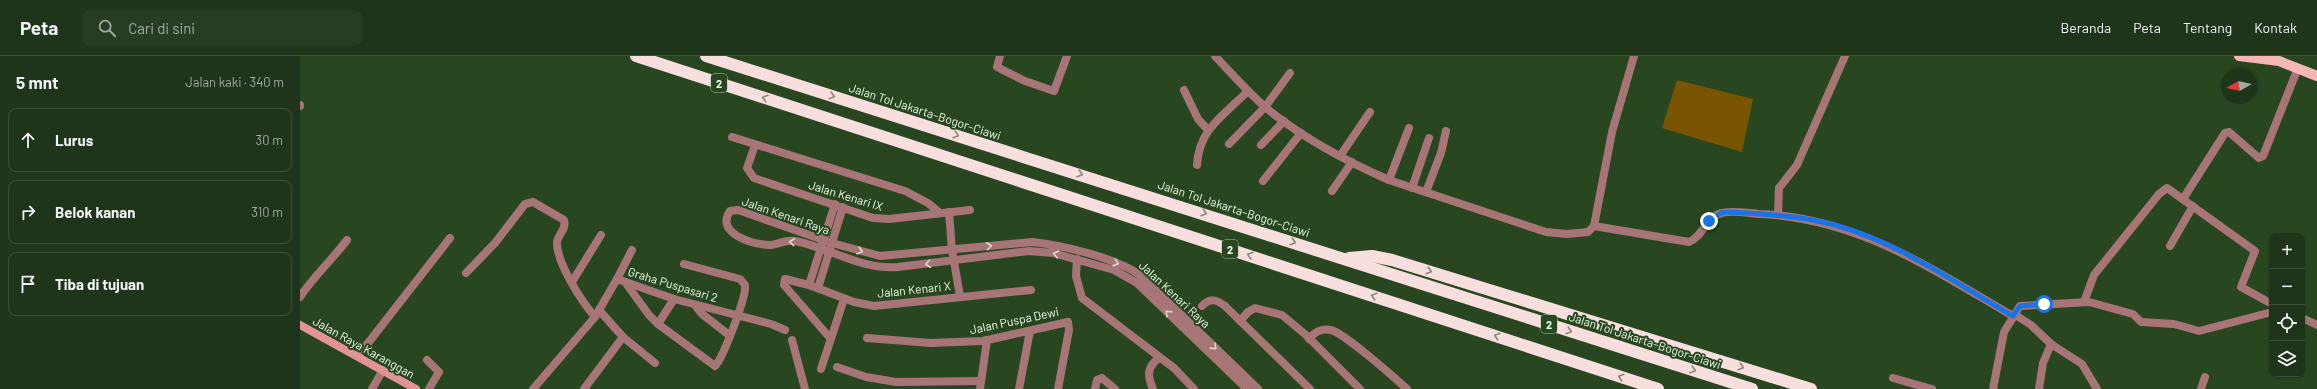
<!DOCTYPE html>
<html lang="id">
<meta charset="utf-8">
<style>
:root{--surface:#1e3519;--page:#263d22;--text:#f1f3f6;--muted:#a1aba2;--line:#3c5038}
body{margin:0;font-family:Barlow,sans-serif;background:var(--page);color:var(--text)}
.controls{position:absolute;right:12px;bottom:12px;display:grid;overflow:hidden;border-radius:8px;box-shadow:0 1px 3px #0004}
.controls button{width:36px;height:36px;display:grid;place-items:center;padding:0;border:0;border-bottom:1px solid var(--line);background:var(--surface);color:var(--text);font:20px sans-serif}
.compass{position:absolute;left:1921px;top:12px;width:36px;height:36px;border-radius:50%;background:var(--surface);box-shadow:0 1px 3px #0004;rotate:261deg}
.stop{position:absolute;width:12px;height:12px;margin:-9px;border:3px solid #1a73e8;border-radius:50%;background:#fff}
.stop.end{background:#1a73e8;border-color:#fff;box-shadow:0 1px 4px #0008}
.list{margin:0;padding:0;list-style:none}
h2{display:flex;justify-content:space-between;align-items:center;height:52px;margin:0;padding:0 16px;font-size:17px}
h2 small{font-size:13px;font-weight:400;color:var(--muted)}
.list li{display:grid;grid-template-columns:26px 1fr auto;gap:12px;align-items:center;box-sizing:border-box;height:64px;margin:0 8px 8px;padding:0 8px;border:1px solid var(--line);border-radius:8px}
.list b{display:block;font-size:15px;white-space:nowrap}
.list em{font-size:13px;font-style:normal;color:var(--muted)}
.icon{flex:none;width:22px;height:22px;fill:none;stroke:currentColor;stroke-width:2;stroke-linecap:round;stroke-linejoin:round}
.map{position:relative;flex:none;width:2017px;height:333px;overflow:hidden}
header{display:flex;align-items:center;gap:24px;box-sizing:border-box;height:56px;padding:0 20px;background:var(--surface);border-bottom:1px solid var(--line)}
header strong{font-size:19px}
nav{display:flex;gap:22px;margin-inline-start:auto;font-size:14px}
.search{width:280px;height:36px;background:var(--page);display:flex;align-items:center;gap:10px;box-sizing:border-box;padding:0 14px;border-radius:8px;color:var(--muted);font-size:15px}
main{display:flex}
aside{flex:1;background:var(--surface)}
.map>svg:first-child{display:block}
</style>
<header>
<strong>Peta</strong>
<div class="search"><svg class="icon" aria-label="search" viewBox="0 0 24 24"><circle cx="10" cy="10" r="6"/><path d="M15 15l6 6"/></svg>Cari di sini</div>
<nav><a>Beranda</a><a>Peta</a><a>Tentang</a><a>Kontak</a></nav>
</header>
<main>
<aside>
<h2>5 mnt<small>Jalan kaki · 340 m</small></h2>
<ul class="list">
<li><svg class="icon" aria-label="ahead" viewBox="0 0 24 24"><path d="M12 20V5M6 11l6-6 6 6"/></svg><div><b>Lurus</b></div><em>30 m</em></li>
<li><svg class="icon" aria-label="right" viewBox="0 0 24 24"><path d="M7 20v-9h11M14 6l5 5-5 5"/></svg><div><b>Belok kanan</b></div><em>310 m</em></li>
<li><svg class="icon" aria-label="arrive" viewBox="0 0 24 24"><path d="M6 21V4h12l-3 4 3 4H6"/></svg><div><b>Tiba di tujuan</b></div></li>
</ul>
</aside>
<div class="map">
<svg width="2017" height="333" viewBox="0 0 2017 333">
<rect width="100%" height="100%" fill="#284721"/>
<path fill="#795502" d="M1377 24 1453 43 1442 96 1362 72Z"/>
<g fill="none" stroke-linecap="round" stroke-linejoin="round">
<g stroke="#a77575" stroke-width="8">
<path d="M700 0 697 11 725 25 754 35 767 0"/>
<path d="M915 0C931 17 947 35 965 51 1001 81 1046 105 1089 124L1246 176 1267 178 1288 176 1294 170 1312 76 1334 0"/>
<path d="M884 34 898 63 908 74"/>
<path d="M0 50V49"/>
<path d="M432 81 605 135 628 147 640 157"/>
<path d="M929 88 965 51 990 17"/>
<path d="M455 89 447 112 454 122 573 162 589 163 670 154"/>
<path d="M961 89 984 65"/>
<path d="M1040 100 1070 56"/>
<path d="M897 109C899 73 923 60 948 35"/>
<path d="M1089 124 1109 72"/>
<path d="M963 125 1001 77"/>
<path d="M1112 132 1129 82"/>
<path d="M1032 135 1052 106"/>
<path d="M1126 136 1141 97 1146 75"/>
<path d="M1883 143 1925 77 1929 76 1959 102 1963 100 1998 12"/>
<path d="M649 156 652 194 660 240"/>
<path d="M1478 159 1479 132 1497 109 1545 0"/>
<path d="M1294 170 1389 186C1403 181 1406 160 1422 157 1433 154 1447 157 1459 158 1558 162 1630 212 1713 260H1717L1731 269 1751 288 1782 308 1797 333"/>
<path d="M1870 190 1893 150"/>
<path d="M777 203 776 220 782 242 874 312 894 333"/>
<path d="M166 217 195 187 225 148 233 146 264 164C267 173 258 178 257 186 256 206 282 246 295 261"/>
<path d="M317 223 332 194"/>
<path d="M272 226 301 179"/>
<path d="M325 226 349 259 358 268 415 310C423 302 447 240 445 229L440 223 384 208"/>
<path d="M509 229 535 148"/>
<path d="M518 232 543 151"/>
<path d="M0 241C14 220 32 204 47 184"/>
<path d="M1784 246 1794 219 1859 138 1867 132 1955 195 1941 231 1972 248"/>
<path d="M395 249 402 258 429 279"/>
<path d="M902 250C910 242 916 243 925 250L1010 333"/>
<path d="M299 254 323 281 355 307"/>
<path d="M2002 262 2017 269"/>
<path d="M940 265 948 256 955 252 982 259 1006 279 1060 333"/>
<path d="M358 268 374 243"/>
<path d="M530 282 484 229 485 223 509 229 554 246 574 250 731 234"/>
<path d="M567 282 631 287 683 285 768 266 769 274 758 333"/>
<path d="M1009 283C1014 276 1022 272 1031 274 1044 277 1095 322 1107 333"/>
<path d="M492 284 505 333"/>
<path d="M58 300 150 182"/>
<path d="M127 304 139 316 129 333"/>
<path d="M537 311 566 321 596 326 681 325"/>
<path d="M521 313 544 243"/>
<path d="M1593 322 1632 333"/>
<path d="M72 333 83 314"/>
<path d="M233 333 295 261 317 223 374 243 471 268 485 274"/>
<path d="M284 333 323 281"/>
<path d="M680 333 687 284"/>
<path d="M719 333 730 275"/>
<path d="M795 333 797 324 802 322 815 333"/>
<path d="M853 333C847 319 847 311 859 302"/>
<path d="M947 333 837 227 814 214 753 197 729 195 598 211C561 214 531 192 495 185 485 183 478 189 469 189 451 188 415 177 430 155L438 154 532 187 580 200 732 186C761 189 818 202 841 220L958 333"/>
<path d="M1693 333 1704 276 1720 250 1789 246 1833 258 1841 266 1874 268 1899 275 1972 256"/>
<path d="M1739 333 1743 307 1751 288"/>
<path d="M1901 333 1905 321"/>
</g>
<path stroke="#e29393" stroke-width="8" d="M0 269 116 333"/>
<path stroke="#f6b8b7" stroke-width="10" d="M1939 0 1979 5 2017 20"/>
<g stroke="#f8dfde" stroke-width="12">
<path d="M336 0 1358 333"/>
<path d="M406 0 1452 333"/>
<path d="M1049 202 1072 200 1092 204 1511 333"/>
</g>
</g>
<defs><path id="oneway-chevron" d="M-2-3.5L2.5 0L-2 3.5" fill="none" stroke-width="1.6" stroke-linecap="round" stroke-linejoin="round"/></defs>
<g stroke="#868b76">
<use href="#oneway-chevron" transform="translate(532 40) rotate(18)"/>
<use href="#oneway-chevron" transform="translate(465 42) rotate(-162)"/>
<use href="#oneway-chevron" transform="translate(656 79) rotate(18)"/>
<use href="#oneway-chevron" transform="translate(780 118) rotate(18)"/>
<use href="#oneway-chevron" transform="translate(904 157) rotate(17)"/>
<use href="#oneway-chevron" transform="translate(993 186) rotate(18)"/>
<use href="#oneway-chevron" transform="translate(950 199) rotate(-162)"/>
<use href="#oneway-chevron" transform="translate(1129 215) rotate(17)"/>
<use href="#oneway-chevron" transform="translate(1074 240) rotate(-162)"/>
<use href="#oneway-chevron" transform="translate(1269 275) rotate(18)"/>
<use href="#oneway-chevron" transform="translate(1197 280) rotate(-162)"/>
<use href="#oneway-chevron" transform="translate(1441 311) rotate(17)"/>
<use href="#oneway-chevron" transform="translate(1393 314) rotate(18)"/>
<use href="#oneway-chevron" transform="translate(1321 321) rotate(-162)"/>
</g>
<g stroke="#d8dac8">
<use href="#oneway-chevron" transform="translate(492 186) rotate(-174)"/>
<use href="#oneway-chevron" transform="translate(689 190) rotate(-7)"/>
<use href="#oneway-chevron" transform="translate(560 195) rotate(16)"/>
<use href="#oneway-chevron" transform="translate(756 198) rotate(-167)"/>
<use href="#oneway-chevron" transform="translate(816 207) rotate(19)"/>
<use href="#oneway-chevron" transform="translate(628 208) rotate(173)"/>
<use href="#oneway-chevron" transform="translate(868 257) rotate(-136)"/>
<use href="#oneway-chevron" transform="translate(914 291) rotate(44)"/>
</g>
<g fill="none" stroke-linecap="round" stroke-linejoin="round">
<path stroke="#1a73e8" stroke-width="5" d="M1409 165 1421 157 1428 156C1459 158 1491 159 1522 166 1591 181 1652 225 1713 260L1720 250 1744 248"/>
</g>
<g text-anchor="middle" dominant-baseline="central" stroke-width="4" stroke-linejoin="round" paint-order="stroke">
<g fill="#284721" stroke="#aec5aa" stroke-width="1">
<rect x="411" y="18" width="16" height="18" rx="3"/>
<rect x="922" y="184" width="16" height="18" rx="3"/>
<rect x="1241" y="259" width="16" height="18" rx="3"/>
</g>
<g font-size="11" font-weight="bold" fill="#e8fbe4">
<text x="419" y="27">2</text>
<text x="930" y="193">2</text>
<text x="1249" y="268">2</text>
</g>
<g font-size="12" fill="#e8fbe4" stroke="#284721">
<text transform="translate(625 55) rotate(18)">Jalan Tol Jakarta–Bogor–Ciawi</text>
<text transform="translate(546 139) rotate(17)">Jalan Kenari IX</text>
<text transform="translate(934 152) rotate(18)">Jalan Tol Jakarta–Bogor–Ciawi</text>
<text transform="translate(486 159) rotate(19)">Jalan Kenari Raya</text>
<text transform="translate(373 228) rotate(17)">Graha Puspasari 2</text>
<text transform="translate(614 233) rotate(-6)">Jalan Kenari X</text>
<text transform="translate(875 238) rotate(43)">Jalan Kenari Raya</text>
<text transform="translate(714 264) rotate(-12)">Jalan Puspa Dewi</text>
<text transform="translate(1345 284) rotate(18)">Jalan Tol Jakarta–Bogor–Ciawi</text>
<text transform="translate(64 291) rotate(29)">Jalan Raya Karanggan</text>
</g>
</g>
</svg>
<div class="controls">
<button>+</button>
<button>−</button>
<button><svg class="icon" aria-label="locate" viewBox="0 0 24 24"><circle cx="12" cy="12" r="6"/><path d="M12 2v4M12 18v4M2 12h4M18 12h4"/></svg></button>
<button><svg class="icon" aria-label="layers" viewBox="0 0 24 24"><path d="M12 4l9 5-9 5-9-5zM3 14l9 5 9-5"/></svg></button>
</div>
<svg class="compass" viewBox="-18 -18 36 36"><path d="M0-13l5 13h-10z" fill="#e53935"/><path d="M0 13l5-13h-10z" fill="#a1aba2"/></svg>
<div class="stop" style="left:1744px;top:248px"></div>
<div class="stop end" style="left:1409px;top:165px"></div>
</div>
</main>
